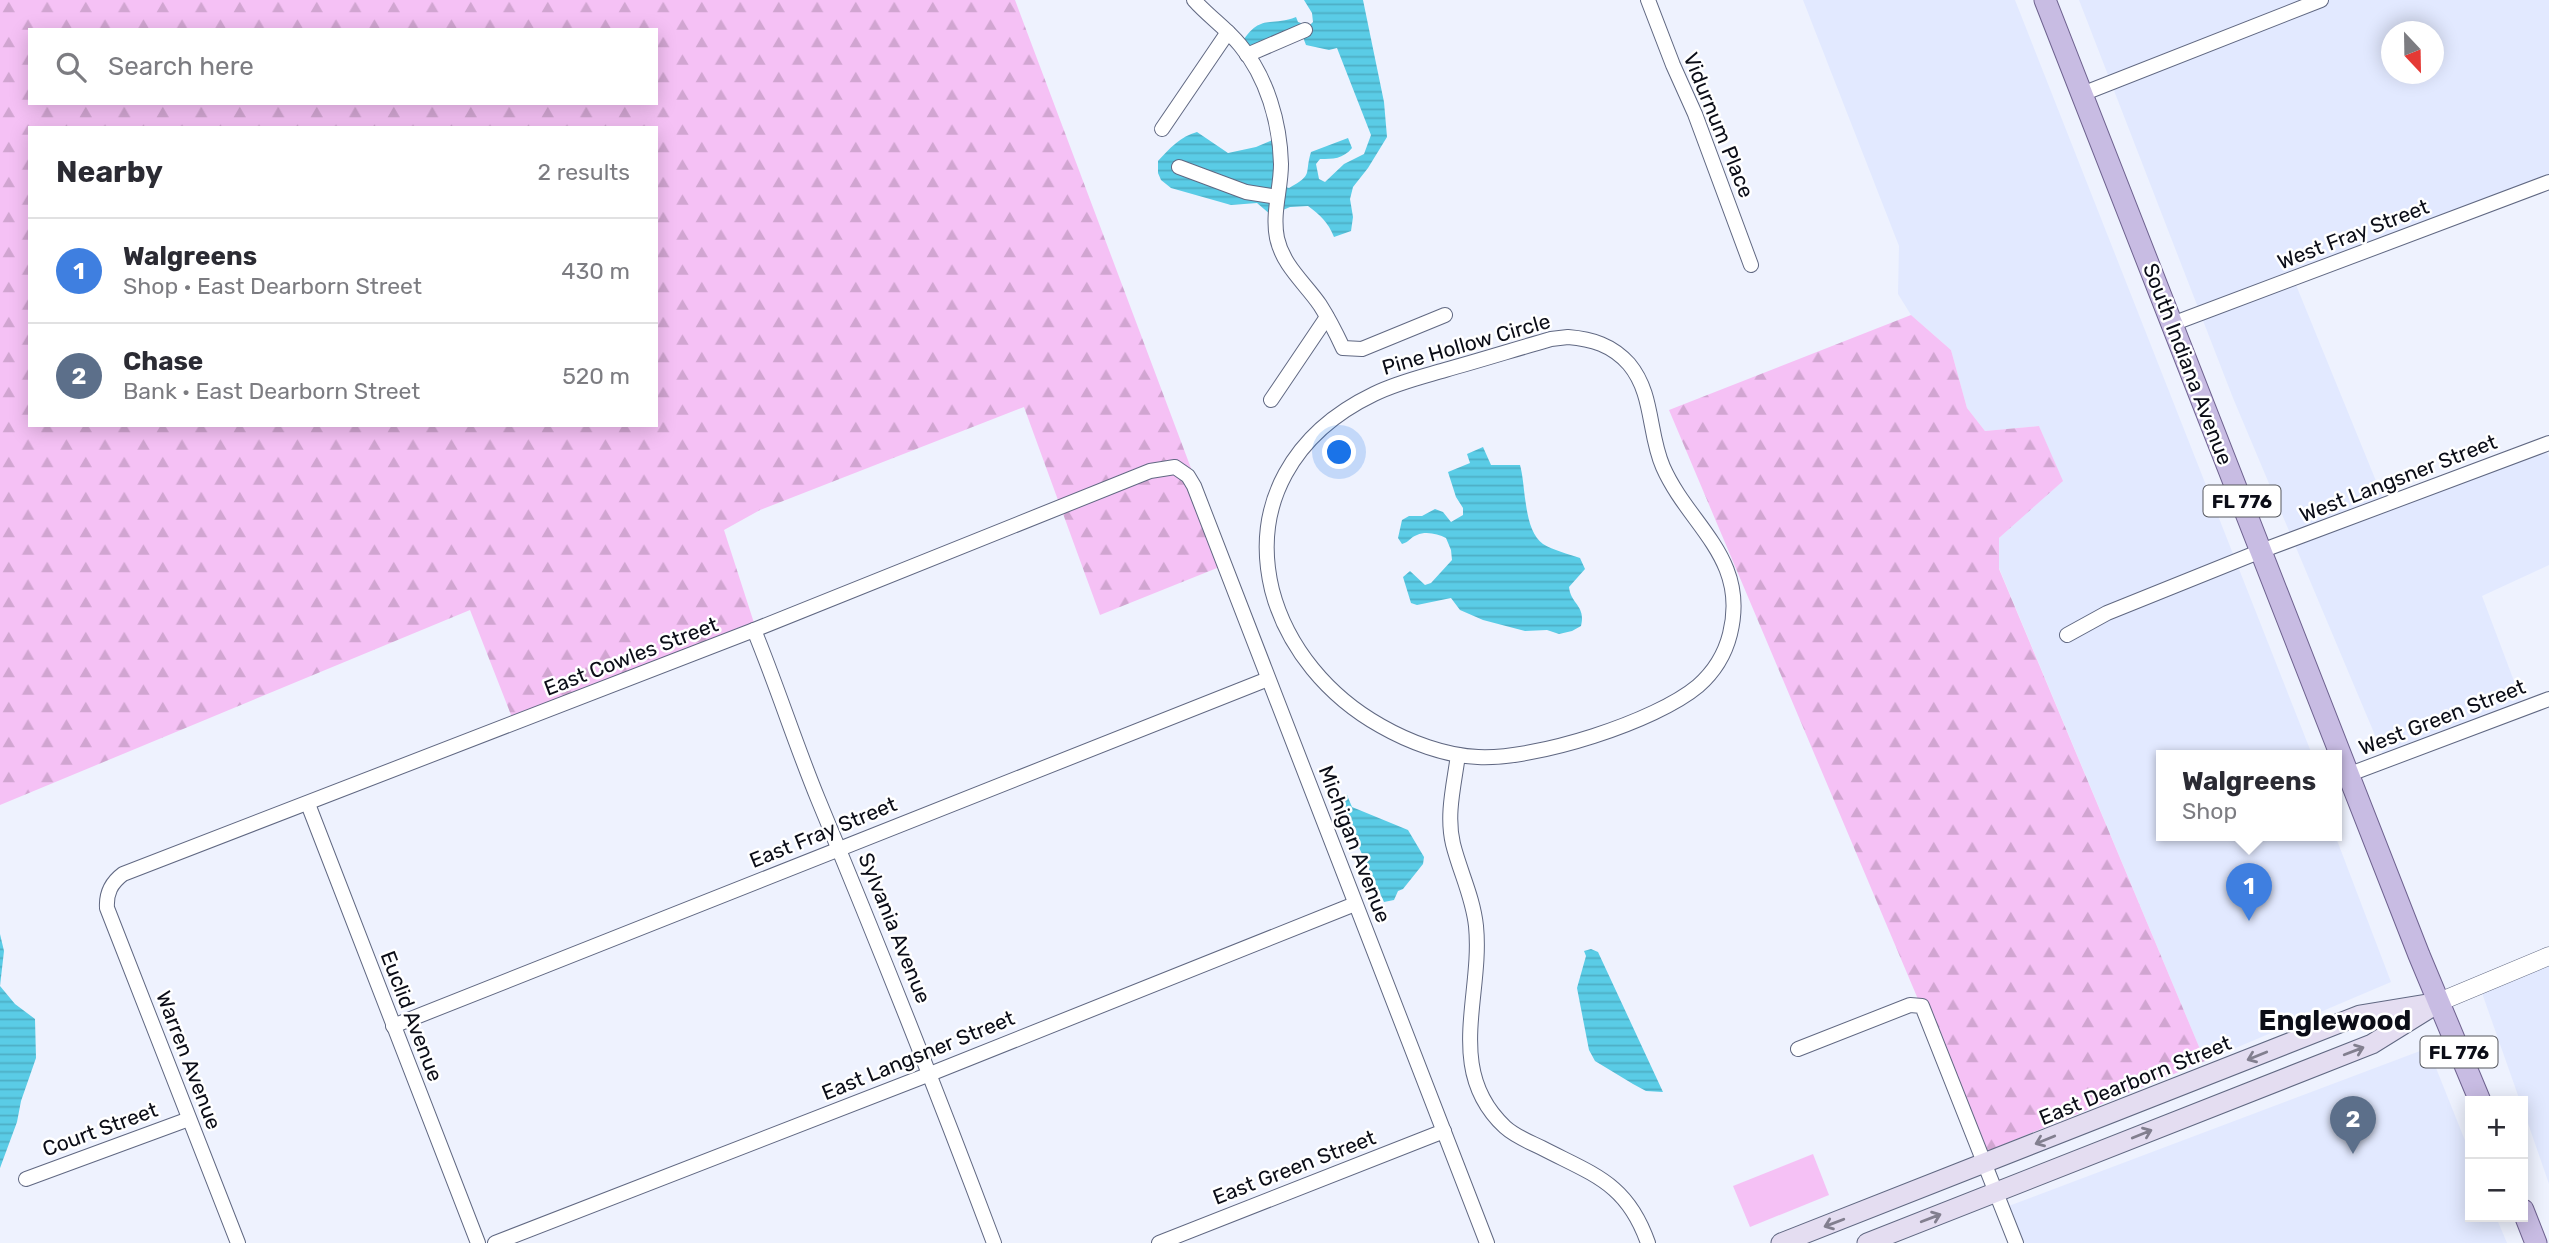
<!DOCTYPE html>
<meta charset="utf-8">
<style>
:root{--surface:#fff;--page:#f7f7f7;--text:#2b2b33;--muted:#7c7c81;--line:#e1e1e2;--accent:#111827}
body{margin:0;font-family:Rubik,sans-serif;background:var(--page);color:var(--text)}
.controls{position:absolute;right:21px;bottom:21px;display:grid;overflow:hidden;border-radius:0px;box-shadow:0 4px 18px #0003}
.controls button{width:63px;height:63px;display:grid;place-items:center;padding:0;border:0;border-bottom:2px solid var(--line);background:var(--surface);color:var(--text);font:35px sans-serif}
.compass{position:absolute;left:2381px;top:21px;width:63px;height:63px;border-radius:50%;background:var(--surface);box-shadow:0 4px 18px #0003;rotate:158deg}
.you{position:absolute;left:1340px;top:453px;width:24px;height:24px;margin:-18px;border:5px solid #fff;border-radius:50%;background:#1a73e8;box-shadow:0 0 0 10px #1a73e833}
.badge{display:grid;place-items:center;width:46px;height:46px;border-radius:50%;background:var(--accent);color:#fff;font-size:23px;font-weight:700}
.pin{position:absolute;translate:-50% -58px;filter:drop-shadow(0 2px 4px #0008)}
.pin::after{content:'';position:absolute;top:37px;width:24px;height:21px;background:inherit;clip-path:polygon(0 0,100% 0,50% 100%)}
.popup{position:absolute;left:2156px;top:750px;width:186px;height:91px;box-sizing:border-box;display:grid;place-content:center;border-radius:0px;background:var(--surface);filter:drop-shadow(0 2px 5px #0005);font-size:23px;white-space:nowrap;color:var(--muted)}
.popup b{font-size:26px;color:var(--text)}
.popup::after{content:'';position:absolute;left:50%;top:100%;margin-left:-14px;border:14px solid transparent;border-top-color:var(--surface)}
.list{margin:0;padding:0;list-style:none}
h2{display:flex;justify-content:space-between;align-items:center;height:91px;margin:0;padding:0 28px;font-size:30px}
h2 small{font-size:23px;font-weight:400;color:var(--muted)}
.list li{display:grid;grid-template-columns:46px 1fr auto;gap:21px;align-items:center;box-sizing:border-box;height:105px;padding:0 28px;border-top:2px solid var(--line)}
.list b{display:block;font-size:26px;white-space:nowrap}
.list p{margin:0;font-size:23px;white-space:nowrap;color:var(--muted)}
.list em{font-size:23px;font-style:normal;color:var(--muted)}
.icon{flex:none;width:38px;height:38px;fill:none;stroke:currentColor;stroke-width:2;stroke-linecap:round;stroke-linejoin:round}
.map{position:relative;flex:none;width:2549px;height:1243px;overflow:hidden}
.search{position:absolute;background:var(--surface);box-shadow:0 4px 18px #0003;left:28px;top:28px;width:630px;height:77px;display:flex;align-items:center;gap:18px;box-sizing:border-box;padding:0 24px;border-radius:0px;color:var(--muted);font-size:26px}
.panel{position:absolute;background:var(--surface);box-shadow:0 4px 18px #0003;left:28px;top:126px;width:630px;height:301px;border-radius:0px}
.map>svg:first-child{display:block}
</style>
<div class="map">
<svg width="2549" height="1243" viewBox="0 0 2549 1243">
<defs>
<pattern id="forest-firs" width="22" height="20" patternUnits="userSpaceOnUse" patternTransform="scale(1.75)"><rect width="22" height="20" fill="#f5c1f5"/><path d="M5 1l3.5 6h-7zM16 11l3.5 6h-7z" fill="#d1a5d1"/></pattern>
<pattern id="water-rules" width="6" height="5" patternUnits="userSpaceOnUse" patternTransform="scale(1.75)"><rect width="6" height="5" fill="#5acce6"/><path d="M0 2.5h6" fill="none" stroke="#4daec5"/></pattern>
</defs>
<rect width="100%" height="100%" fill="#eef2fe"/>
<g fill="#e2e9ff" fill-rule="evenodd">
<path d="M1803 0H2015L2311 752 2310 755H2162V835H2335L2391 982 2205 1061 1999 568V538L2062 481 2039 426 1985 431 1967 408 1951 350 1911 315 1898 294 1899 246Z"/>
<path d="M2079 0H2549V182L2294 280 2385 503 2543 441 2549 458V565L2482 596 2523 705 2385 759 2233 398ZM2392 32H2434V74H2392Z"/>
<path d="M2549 965V1184L2523 1109V1101H2520L2482 993Z"/>
<path d="M2428 1048 2470 1153V1217H2496L2507 1243H2021L2006 1207Z"/>
</g>
<path fill="#f5c1f5" d="M1813 1154 1829 1195 1750 1227 1733 1186Z"/>
<g fill="url(#forest-firs)" fill-rule="evenodd">
<path d="M0 0H1015L1227 564 1100 615 1024 407 760 510 724 530 755 626 513 720 470 610 0 805ZM30 30H656V103H30ZM30 128H656V425H30Z"/>
<path d="M1911 315 1951 350 1967 408 1985 431 2039 426 2063 481 1999 538V569L2205 1061 1983 1153 1669 410Z"/>
</g>
<g fill="url(#water-rules)">
<path d="M1304 0H1363L1384 102 1387 137 1368 168 1353 187 1350 199 1353 217 1351 231 1334 237C1328 222 1320 215 1308 206L1290 207 1271 215 1257 203 1231 205 1171 188 1161 180 1158 173V161C1169 149 1181 136 1197 132L1228 153 1256 147 1275 139 1280 185 1289 188C1314 174 1304 175 1311 152L1348 138 1352 148C1343 159 1333 159 1320 159L1316 164 1319 179 1325 182 1344 164 1364 154 1371 135 1337 48 1329 50 1306 45 1301 32 1254 55 1242 42C1261 13 1271 27 1296 17L1298 22 1309 26 1313 22 1312 13Z"/>
<path d="M1483 447 1491 465H1520C1526 485 1523 530 1543 544 1553 550 1568 554 1580 558L1585 569 1569 587C1571 605 1586 605 1581 626L1572 631 1559 634 1547 630 1525 631 1483 620 1460 610 1451 598 1417 605 1411 603 1403 577 1410 571 1425 585 1431 583 1452 560 1451 550 1446 538C1438 534 1426 531 1417 535 1410 537 1410 542 1402 544L1398 538 1402 520 1409 516H1422L1435 509 1443 512 1451 522 1463 515V508L1456 497 1448 472 1470 463 1467 454Z"/>
<path d="M1341 795H1347L1352 807 1408 830 1424 857 1423 864 1403 889 1398 891 1394 900 1384 902 1340 806Z"/>
<path d="M0 934 4 951 0 986 15 1004 35 1019 36 1058 21 1101 17 1122 0 1168Z"/>
<path d="M1591 949 1598 952 1663 1092 1646 1091 1633 1084 1595 1061 1589 1050 1577 988 1586 956 1584 951Z"/>
</g>
<g fill="none" stroke-linecap="round" stroke-linejoin="round">
<defs>
<g id="minor">
<path d="M1194 0C1208 16 1226 28 1240 45 1267 77 1280 123 1281 164 1281 189 1272 213 1277 238 1283 266 1305 283 1320 305 1329 319 1336 333 1343 348L1362 349 1445 315"/>
<path d="M1648 0 1673 65 1695 114 1751 265"/>
<path d="M1247 55 1305 30"/>
<path d="M2082 94 2321 0"/>
<path d="M1162 129 1228 32"/>
<path d="M1179 167 1246 192 1277 197"/>
<path d="M2172 324 2549 182"/>
<path d="M1568 337C1592 339 1612 345 1629 364 1654 394 1648 433 1663 467 1689 526 1749 558 1730 634 1725 654 1714 672 1698 686 1655 722 1535 760 1478 757 1446 756 1409 742 1381 726 1329 697 1287 648 1272 590 1251 503 1295 432 1374 394 1396 383 1421 377 1445 370 1481 360 1516 349 1551 339Z"/>
<path d="M1271 400 1327 317"/>
<path d="M754 630C777 686 795 743 818 799 879 946 938 1094 994 1243"/>
<path d="M2067 635 2107 613 2261 551 2549 443"/>
<path d="M1458 755C1454 785 1446 815 1453 844 1460 872 1473 897 1476 926 1483 996 1444 1070 1505 1127 1516 1137 1530 1142 1542 1148 1594 1175 1627 1183 1648 1243"/>
<path d="M2350 774 2549 699"/>
<path d="M308 804 478 1243"/>
<path d="M393 1026 1268 679"/>
<path d="M1798 1049 1910 1005 1922 1006 2016 1243"/>
<path d="M26 1179 189 1119"/>
<path d="M238 1243 107 908C106 893 111 883 123 874L754 630 1150 471 1175 467 1188 476 1194 486 1487 1243"/>
<path d="M495 1243 930 1074 1355 904"/>
<path d="M1159 1243 1444 1131"/>
</g>
<path id="tertiary" d="M2439 1002 2549 956"/>
<g id="secondary">
<path d="M1781 1243 2360 1015 2439 1002"/>
<path d="M1867 1243 2372 1044 2430 1008"/>
</g>
<g id="primary">
<path d="M2045 0 2419 955 2480 1101"/>
<path d="M2523 1210 2536 1243"/>
</g>
</defs>
<use href="#minor" stroke="#606882" stroke-width="16"/>
<use href="#tertiary" stroke="#606882" stroke-width="19"/>
<use href="#secondary" stroke="#606882" stroke-width="21"/>
<use href="#primary" stroke="#6e628f" stroke-width="23"/>
<use href="#minor" stroke="#fff" stroke-width="14"/>
<use href="#tertiary" stroke="#fff" stroke-width="18"/>
<use href="#secondary" stroke="#e4ddf1" stroke-width="19"/>
<use href="#primary" stroke="#c8bce3" stroke-width="21"/>
</g>
<defs><path id="oneway-shaft" d="M-6 0H5M1.5-3L5.5 0L1.5 3" fill="none" stroke-width="1.6" stroke-linecap="round" stroke-linejoin="round" transform="scale(1.75)"/></defs>
<g stroke="#827f8f">
<use href="#oneway-shaft" transform="translate(2354 1051) rotate(-21)"/>
<use href="#oneway-shaft" transform="translate(2257 1056) rotate(158)"/>
<use href="#oneway-shaft" transform="translate(2142 1134) rotate(-22)"/>
<use href="#oneway-shaft" transform="translate(2045 1140) rotate(158)"/>
<use href="#oneway-shaft" transform="translate(1931 1218) rotate(-21)"/>
<use href="#oneway-shaft" transform="translate(1834 1223) rotate(159)"/>
</g>
<g text-anchor="middle" dominant-baseline="central" stroke-width="5" stroke-linejoin="round" paint-order="stroke">
<g fill="#fff" stroke="#54565d" stroke-width="2">
<rect x="2203.5" y="485.5" width="77" height="31" rx="5"/>
<rect x="2420.5" y="1036.5" width="77" height="31" rx="5"/>
</g>
<g font-size="19" font-weight="bold" fill="#0b0d17">
<text x="2242" y="501">FL 776</text>
<text x="2459" y="1052">FL 776</text>
</g>
<g font-size="21" fill="#0b0d17" stroke="#fff">
<text transform="translate(1719 125) rotate(68)">Vidurnum Place</text>
<text transform="translate(2353 234) rotate(-21)">West Fray Street</text>
<text transform="translate(1466 344) rotate(-16)">Pine Hollow Circle</text>
<text transform="translate(2188 364) rotate(69)">South Indiana Avenue</text>
<text transform="translate(2398 478) rotate(-21)">West Langsner Street</text>
<text transform="translate(631 656) rotate(-21)">East Cowles Street</text>
<text transform="translate(2442 717) rotate(-21)">West Green Street</text>
<text transform="translate(823 832) rotate(-22)">East Fray Street</text>
<text transform="translate(1355 844) rotate(69)">Michigan Avenue</text>
<text transform="translate(895 928) rotate(68)">Sylvania Avenue</text>
<text transform="translate(412 1016) rotate(69)">Euclid Avenue</text>
<text transform="translate(918 1055) rotate(-22)">East Langsner Street</text>
<text transform="translate(189 1060) rotate(69)">Warren Avenue</text>
<text transform="translate(2135 1080) rotate(-22)">East Dearborn Street</text>
<text transform="translate(100 1129) rotate(-20)">Court Street</text>
<text transform="translate(1294 1167) rotate(-21)">East Green Street</text>
</g>
<g font-size="28" font-weight="bold" fill="#0b0d17" stroke="#fff">
<text x="2335" y="1020">Englewood</text>
</g>
</g>
</svg>
<div class="controls">
<button>+</button>
<button>−</button>
</div>
<svg class="compass" viewBox="-18 -18 36 36"><path d="M0-13l5 13h-10z" fill="#e53935"/><path d="M0 13l5-13h-10z" fill="#7c7c81"/></svg>
<div class="you"></div>
<div class="pin badge" style="left:2249px;top:921px;background:#3f7fe0">1</div>
<div class="popup"><b>Walgreens</b>Shop</div>
<div class="pin badge" style="left:2353px;top:1154px;background:#5c6f8a">2</div>
<div class="search"><svg class="icon" aria-label="search" viewBox="0 0 24 24"><circle cx="10" cy="10" r="6"/><path d="M15 15l6 6"/></svg>Search here</div>
<section class="panel">
<h2>Nearby<small>2 results</small></h2>
<ul class="list">
<li><span class="badge" style="background:#3f7fe0">1</span><div><b>Walgreens</b><p>Shop · East Dearborn Street</p></div><em>430 m</em></li>
<li><span class="badge" style="background:#5c6f8a">2</span><div><b>Chase</b><p>Bank · East Dearborn Street</p></div><em>520 m</em></li>
</ul>
</section>
</div>
